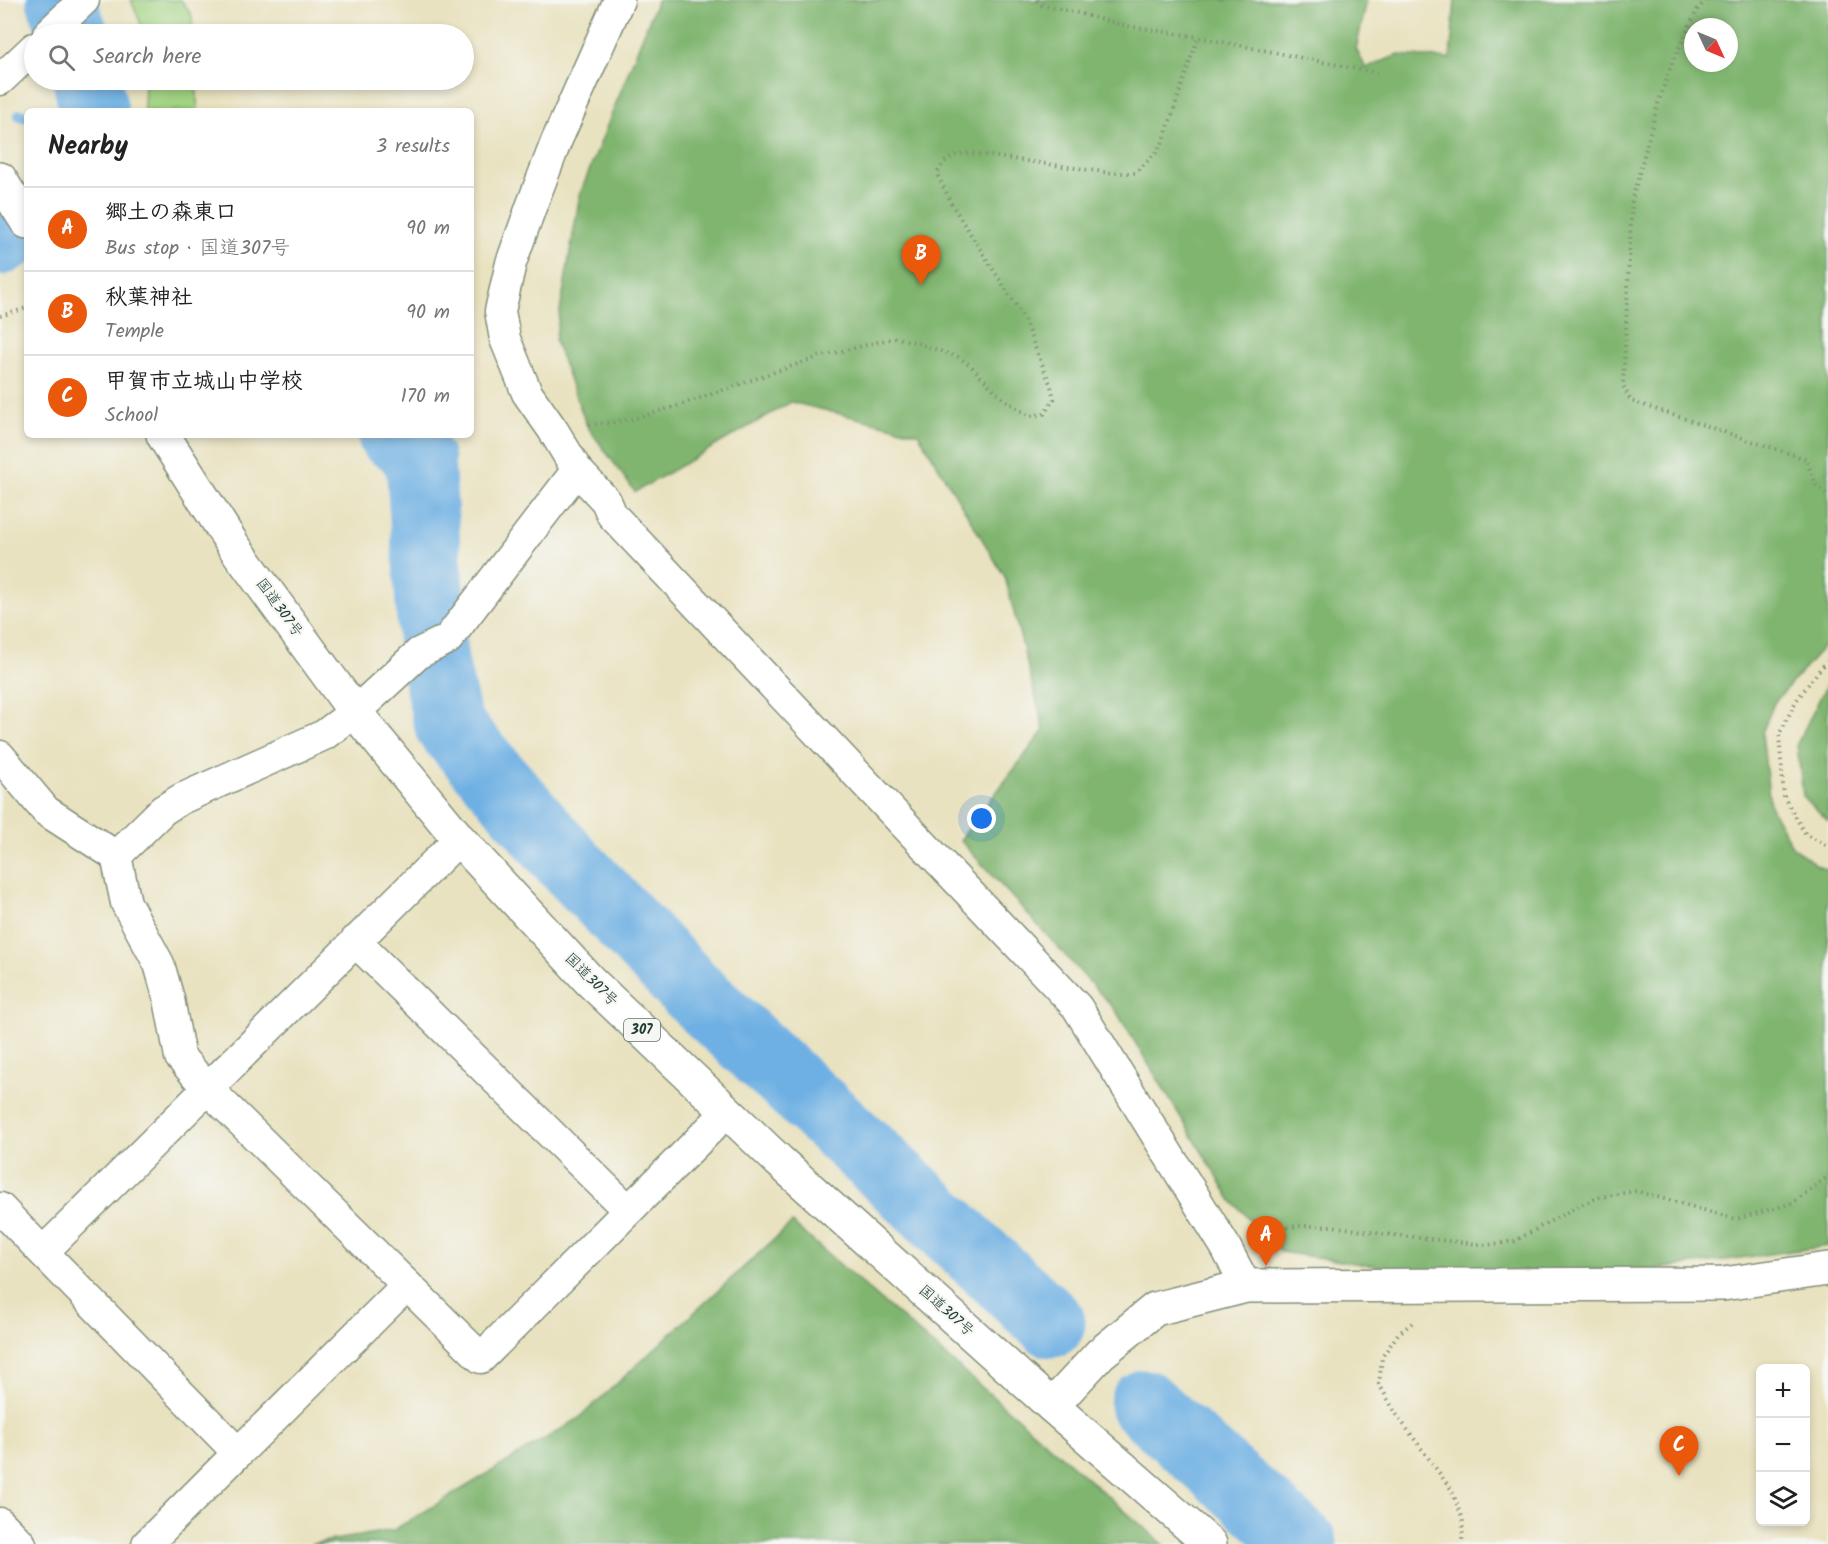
<!DOCTYPE html>
<meta charset="utf-8">
<style>
:root{--surface:#fff;--page:#f6f6f6;--text:#222;--muted:#767676;--line:#e0e0e0;--accent:#ea580c}
body{margin:0;font-family:Kalam,"Klee One",sans-serif;background:var(--page);color:var(--text)}
.controls{position:absolute;right:18px;bottom:18px;display:grid;overflow:hidden;border-radius:9px;box-shadow:0 3px 9px #0003}
.controls button{width:54px;height:54px;display:grid;place-items:center;padding:0;border:0;border-bottom:2px solid var(--line);background:var(--surface);color:var(--text);font:30px sans-serif}
.compass{position:absolute;left:1684px;top:18px;width:54px;height:54px;border-radius:50%;background:var(--surface);box-shadow:0 3px 9px #0003;rotate:134deg}
.you{position:absolute;left:982px;top:819px;width:21px;height:21px;margin:-15px;border:4px solid #fff;border-radius:50%;background:#1a73e8;box-shadow:0 0 0 9px #1a73e833}
.badge{display:grid;place-items:center;width:39px;height:39px;border-radius:50%;background:var(--accent);color:#fff;font-size:20px;font-weight:700}
.pin{position:absolute;translate:-50% -50px;filter:drop-shadow(0 2px 3px #0008)}
.pin::after{content:'';position:absolute;top:32px;width:21px;height:18px;background:inherit;clip-path:polygon(0 0,100% 0,50% 100%)}
.list{margin:0;padding:0;list-style:none}
h2{display:flex;justify-content:space-between;align-items:center;height:78px;margin:0;padding:0 24px;font-size:26px}
h2 small{font-size:20px;font-weight:400;color:var(--muted)}
.list li{display:grid;grid-template-columns:39px 1fr auto;gap:18px;align-items:center;box-sizing:border-box;height:84px;padding:0 24px;border-top:2px solid var(--line)}
.list b{display:block;font-size:22px;white-space:nowrap}
.list p{margin:0;font-size:20px;white-space:nowrap;color:var(--muted)}
.list em{font-size:20px;font-style:normal;color:var(--muted)}
.icon{flex:none;width:33px;height:33px;fill:none;stroke:currentColor;stroke-width:2;stroke-linecap:round;stroke-linejoin:round}
.map{position:relative;flex:none;width:1828px;height:1544px;overflow:hidden}
.search{position:absolute;background:var(--surface);box-shadow:0 3px 9px #0003;left:24px;top:24px;width:450px;height:66px;display:flex;align-items:center;gap:15px;box-sizing:border-box;padding:0 21px;border-radius:33px;color:var(--muted);font-size:22px}
.panel{position:absolute;background:var(--surface);box-shadow:0 3px 9px #0003;left:24px;top:108px;width:450px;height:330px;border-radius:9px}
.map>svg:first-child{display:block}
</style>
<div class="map">
<svg width="1828" height="1544" viewBox="0 0 1828 1544">
<rect width="100%" height="100%" fill="#f6f6f2"/>
<filter id="ink" filterUnits="userSpaceOnUse"><feTurbulence type="fractalNoise" baseFrequency=".0167" numOctaves="2"/><feDisplacementMap in="SourceGraphic" scale="12" xChannelSelector="R" yChannelSelector="G"/><feConvolveMatrix kernelMatrix="1 2 1 2 8 2 1 2 1" color-interpolation-filters="sRGB"/></filter>
<filter id="wash" filterUnits="userSpaceOnUse"><feTurbulence type="fractalNoise" baseFrequency=".008" numOctaves="4" result="noise"/><feDisplacementMap in="SourceGraphic" scale="24" xChannelSelector="R" yChannelSelector="G"/><feGaussianBlur stdDeviation="1.35" result="paint"/><feColorMatrix in="noise" values="0 0 0 0 0 0 0 0 0 0 0 0 0 0 0 0 0 1.4 0 .05"/><feComposite in="paint" operator="in"/></filter>
<g filter="url(#wash)">
<rect width="100%" height="100%" fill="#e9e2c0"/>
<g fill="#a1d382" stroke="#60885b" stroke-width="1.5">
<path d="M131 0H181L192 16 193 34H142L141 24Z"/>
<path d="M145 80H196L198 111H144Z"/>
</g>
<g fill="#80b570" stroke="#507952" stroke-width="1.5" fill-rule="evenodd">
<path d="M657 0H1367L1356 49 1366 68 1398 55 1450 59 1455 0H1828V642L1774 703 1762 733 1770 806 1792 846 1815 864 1828 870V1246L1659 1269 1422 1273 1281 1252 1232 1201 1116 1011 960 840 1044 730 1005 577 918 433 791 402 635 492 587 426 555 341 580 194ZM1693 27H1729V63H1693Z"/>
<path d="M1828 682V821L1803 796 1797 744Z"/>
<path d="M792 1223 1163 1544H310L394 1530 578 1419Z"/>
</g>
<g fill="none" stroke-linecap="round" stroke-linejoin="round">
<path stroke="#6eb0e3" stroke-width="12" d="M20 115 27 117"/>
<g stroke="#6eb0e3" stroke-width="69">
<path d="M61 0 74 34"/>
<path d="M87 80 94 111"/>
<path d="M0 241 27 224"/>
<path d="M392 435 400 437 420 460 434 662 449 726 570 864 694 993 1051 1323"/>
<path d="M1144 1404 1303 1544"/>
</g>
</g>
</g>
<g filter="url(#ink)">
<g fill="none" stroke-linecap="round" stroke-linejoin="round">
<defs>
<g id="street">
<path d="M619 0 556 142 531 207 511 263 500 311 505 339 527 393 553 430 577 470 606 501 612 515 1077 1007 1225 1246 1246 1286"/>
<path d="M48 34 84 0"/>
<path d="M0 80 34 48"/>
<path d="M577 470 448 639 419 653 355 712 324 735 181 799 163 810 116 856 126 903 159 964 169 999 180 1057 207 1088 481 1358 727 1112"/>
<path d="M0 756 46 811 116 856"/>
<path d="M355 941 628 1210"/>
<path d="M0 1208 238 1453 407 1285"/>
<path d="M43 1252 459 839"/>
<path d="M0 1523 21 1544"/>
<path d="M147 1544 238 1453"/>
</g>
<path id="secondary" d="M1052 1406 1100 1354 1155 1309 1246 1286 1723 1284 1828 1269"/>
<g id="highway">
<path d="M0 179 27 222"/>
<path d="M163 435 233 545 355 712 459 839 590 981 779 1161 1052 1406 1210 1544"/>
</g>
</defs>
<use href="#street" stroke="#84907a" stroke-width="33"/>
<use href="#secondary" stroke="#84907a" stroke-width="36"/>
<use href="#highway" stroke="#84907a" stroke-width="36"/>
<g stroke="#84907a" stroke-width="4" stroke-dasharray="1.5 4.5" stroke-linecap="butt">
<path d="M1037 0 1042 5 1074 12 1122 25 1198 37 1377 73"/>
<path d="M1706 0 1697 10 1672 63 1658 104 1632 200 1623 386 1631 401 1806 459 1816 485 1828 496"/>
<path d="M0 316 27 308"/>
<path d="M589 425 629 420 677 406 818 357 894 338 911 341 958 357 970 365 1000 396 1014 406 1029 416 1044 414 1054 399 1051 386 1021 313 952 205 937 174C944 159 952 155 969 153L1111 173H1135L1155 154 1163 142 1198 37"/>
<path d="M1828 661 1820 669 1796 701 1779 735 1784 797 1806 835 1828 846"/>
<path d="M1259 1237 1274 1230 1296 1226H1332L1383 1234 1487 1245 1515 1241 1576 1207 1600 1197 1636 1191 1736 1219 1793 1203 1828 1176"/>
<path d="M1412 1323 1398 1334 1382 1357 1379 1384 1396 1414 1451 1489 1463 1519 1462 1544"/>
</g>
<use href="#street" stroke="#fff" stroke-width="30"/>
<use href="#secondary" stroke="#fff" stroke-width="33"/>
<use href="#highway" stroke="#fff" stroke-width="33"/>
</g>
</g>
<g text-anchor="middle" dominant-baseline="central" stroke-width="4.5" stroke-linejoin="round" paint-order="stroke">
<rect fill="#f6f6f2" stroke="#60746d" stroke-width="1.5" x="624" y="1019" width="36" height="22" rx="4.5"/>
<g font-size="14" font-weight="bold" fill="#1f3d34">
<text x="642" y="1030">307</text>
</g>
<g font-size="15" fill="#1f3d34" stroke="#f6f6f2">
<text transform="translate(279 608) rotate(54)">国道307号</text>
<text transform="translate(591 980) rotate(45)">国道307号</text>
<text transform="translate(946 1311) rotate(42)">国道307号</text>
</g>
</g>
</svg>
<div class="controls">
<button>+</button>
<button>−</button>
<button><svg class="icon" aria-label="layers" viewBox="0 0 24 24"><path d="M12 4l9 5-9 5-9-5zM3 14l9 5 9-5"/></svg></button>
</div>
<svg class="compass" viewBox="-18 -18 36 36"><path d="M0-13l5 13h-10z" fill="#e53935"/><path d="M0 13l5-13h-10z" fill="#767676"/></svg>
<div class="you"></div>
<div class="pin badge" style="left:1266px;top:1266px">A</div>
<div class="pin badge" style="left:921px;top:285px">B</div>
<div class="pin badge" style="left:1679px;top:1476px">C</div>
<div class="search"><svg class="icon" aria-label="search" viewBox="0 0 24 24"><circle cx="10" cy="10" r="6"/><path d="M15 15l6 6"/></svg>Search here</div>
<section class="panel">
<h2>Nearby<small>3 results</small></h2>
<ul class="list">
<li><span class="badge">A</span><div><b>郷土の森東口</b><p>Bus stop · 国道307号</p></div><em>90 m</em></li>
<li><span class="badge">B</span><div><b>秋葉神社</b><p>Temple</p></div><em>90 m</em></li>
<li><span class="badge">C</span><div><b>甲賀市立城山中学校</b><p>School</p></div><em>170 m</em></li>
</ul>
</section>
</div>
